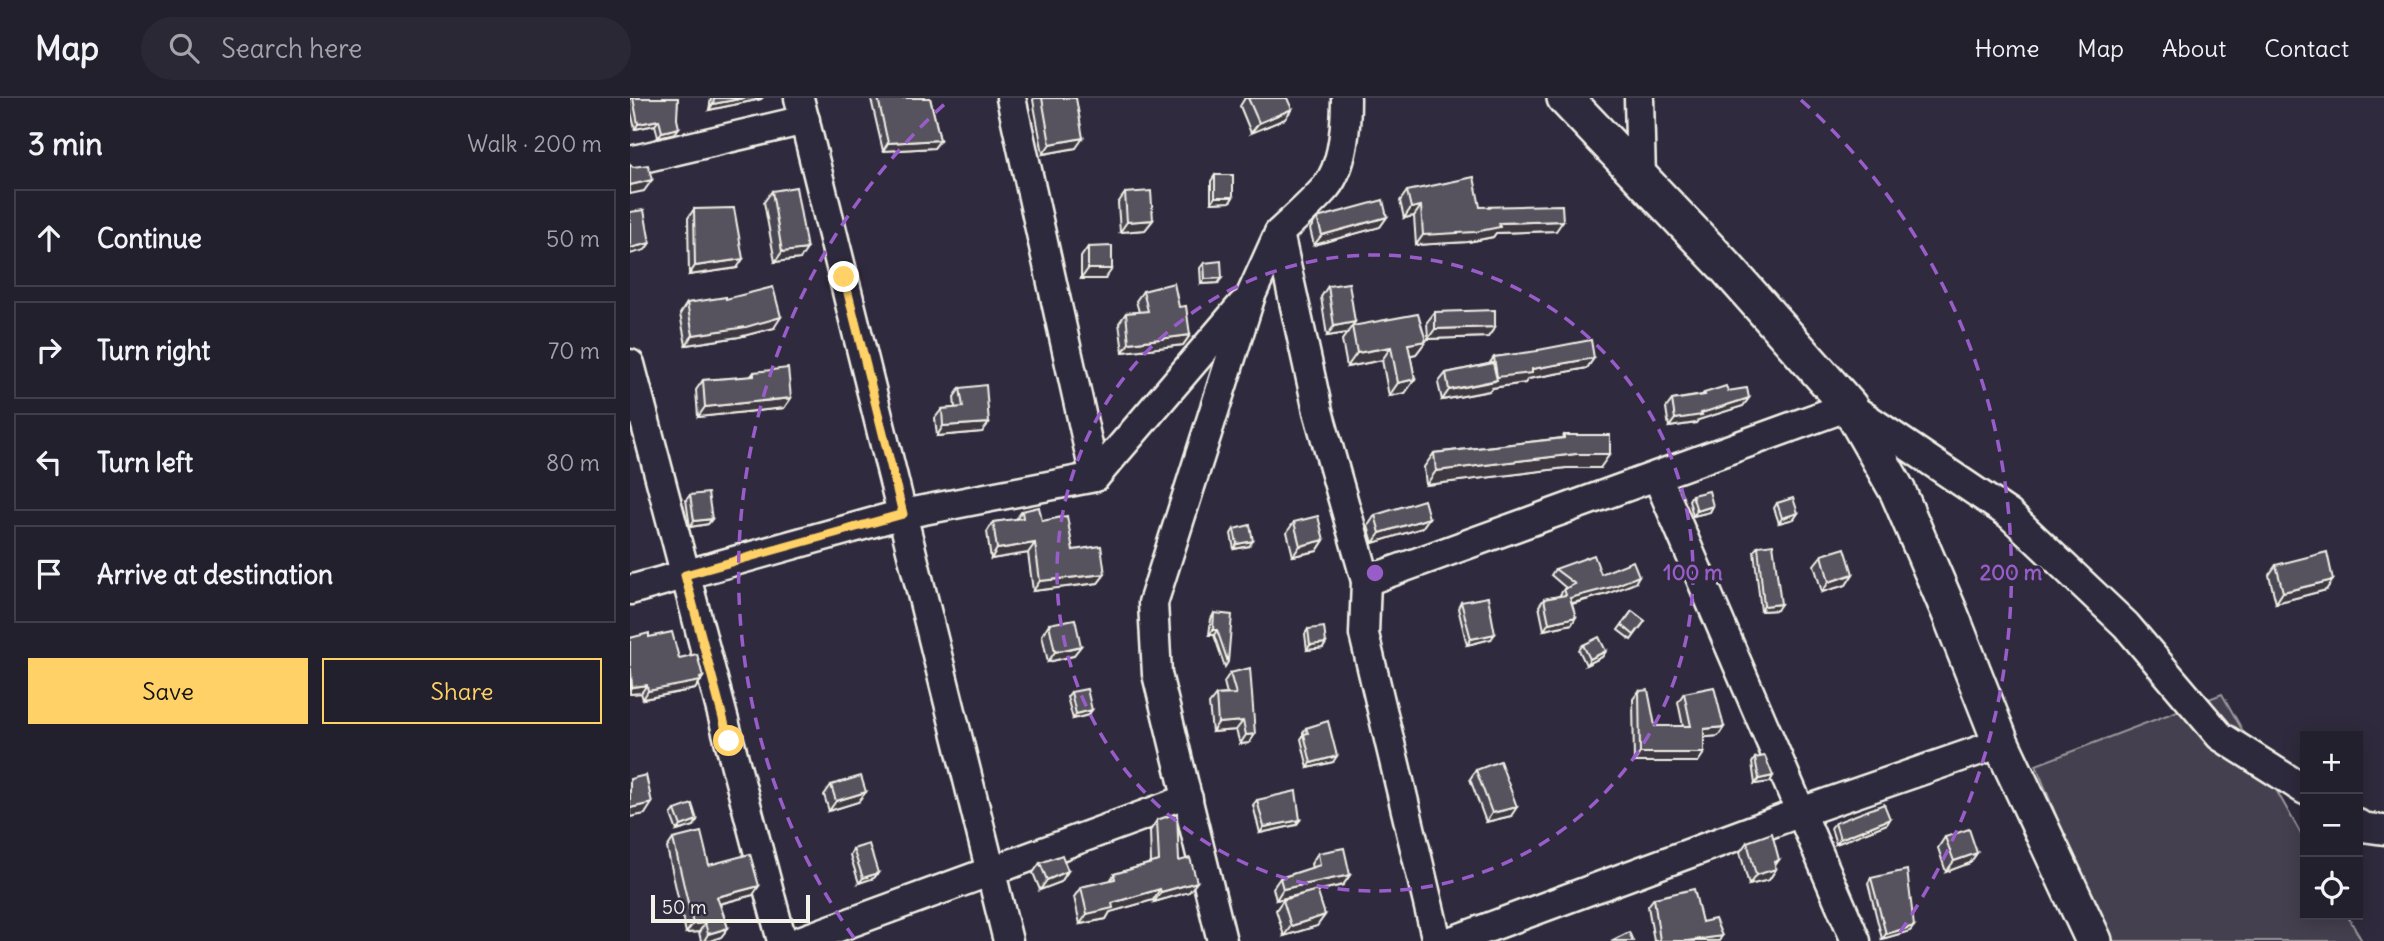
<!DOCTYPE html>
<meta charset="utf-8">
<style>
:root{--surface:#23202e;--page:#2b2836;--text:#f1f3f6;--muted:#a3a3aa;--line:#403e4a;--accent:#ffd166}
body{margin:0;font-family:Delius,sans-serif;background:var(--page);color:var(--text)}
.controls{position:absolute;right:21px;bottom:21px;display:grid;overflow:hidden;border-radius:0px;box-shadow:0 4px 18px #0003}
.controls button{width:63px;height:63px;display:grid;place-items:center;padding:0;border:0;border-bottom:2px solid var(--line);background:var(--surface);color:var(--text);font:35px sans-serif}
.scale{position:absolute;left:21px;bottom:18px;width:159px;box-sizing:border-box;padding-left:7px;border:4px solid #f4f1e8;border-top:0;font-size:19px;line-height:24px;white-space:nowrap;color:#f4f1e8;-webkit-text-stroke:5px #2f2a3d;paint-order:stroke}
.stop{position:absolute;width:21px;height:21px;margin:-16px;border:5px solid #ffd166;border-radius:50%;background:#fff}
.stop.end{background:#ffd166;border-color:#fff;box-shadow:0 2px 7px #0008}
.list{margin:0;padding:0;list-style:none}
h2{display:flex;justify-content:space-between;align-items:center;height:91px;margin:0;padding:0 28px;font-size:30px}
h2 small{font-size:23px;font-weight:400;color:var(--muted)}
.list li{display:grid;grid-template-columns:46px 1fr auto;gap:21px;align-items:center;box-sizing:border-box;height:98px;margin:0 14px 14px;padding:0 14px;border:2px solid var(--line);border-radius:0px}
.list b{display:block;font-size:26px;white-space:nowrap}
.list em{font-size:23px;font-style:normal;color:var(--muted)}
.actions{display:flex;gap:14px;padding:21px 28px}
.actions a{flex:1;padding:16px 0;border:2px solid var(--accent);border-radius:0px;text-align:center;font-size:24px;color:var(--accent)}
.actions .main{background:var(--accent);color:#111}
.icon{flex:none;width:38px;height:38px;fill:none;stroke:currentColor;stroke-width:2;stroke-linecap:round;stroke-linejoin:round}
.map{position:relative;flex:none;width:1754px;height:843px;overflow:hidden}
header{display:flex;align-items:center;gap:42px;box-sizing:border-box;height:98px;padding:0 35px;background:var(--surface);border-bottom:2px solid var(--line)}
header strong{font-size:33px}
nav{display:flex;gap:38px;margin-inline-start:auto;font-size:24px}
.search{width:490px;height:63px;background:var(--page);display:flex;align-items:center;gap:18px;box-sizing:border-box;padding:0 24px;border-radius:38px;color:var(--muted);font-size:26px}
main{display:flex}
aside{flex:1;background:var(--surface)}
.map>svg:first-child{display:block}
</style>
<header>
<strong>Map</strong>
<div class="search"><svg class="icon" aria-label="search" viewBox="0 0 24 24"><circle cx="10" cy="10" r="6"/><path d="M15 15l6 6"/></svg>Search here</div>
<nav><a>Home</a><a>Map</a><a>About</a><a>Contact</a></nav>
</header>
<main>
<aside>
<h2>3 min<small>Walk · 200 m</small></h2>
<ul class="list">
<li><svg class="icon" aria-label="ahead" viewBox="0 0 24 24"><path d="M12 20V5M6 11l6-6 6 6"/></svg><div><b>Continue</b></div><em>50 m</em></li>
<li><svg class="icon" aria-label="right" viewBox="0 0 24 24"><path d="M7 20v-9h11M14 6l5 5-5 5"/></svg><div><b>Turn right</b></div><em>70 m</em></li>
<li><svg class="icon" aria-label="left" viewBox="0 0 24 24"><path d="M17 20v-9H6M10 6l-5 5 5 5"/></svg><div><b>Turn left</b></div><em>80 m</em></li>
<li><svg class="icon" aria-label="arrive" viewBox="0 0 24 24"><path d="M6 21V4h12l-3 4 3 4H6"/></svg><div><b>Arrive at destination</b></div></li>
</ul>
<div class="actions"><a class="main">Save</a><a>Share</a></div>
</aside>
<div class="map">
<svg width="1754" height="843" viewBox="0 0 1754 843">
<rect width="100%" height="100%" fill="#2f2a3d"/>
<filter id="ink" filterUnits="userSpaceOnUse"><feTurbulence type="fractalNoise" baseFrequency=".0143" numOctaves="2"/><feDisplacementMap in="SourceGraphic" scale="14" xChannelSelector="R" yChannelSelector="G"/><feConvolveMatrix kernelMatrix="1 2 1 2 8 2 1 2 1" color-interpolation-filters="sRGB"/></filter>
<g filter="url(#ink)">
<path fill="#454050" stroke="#9c989c" stroke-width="2" d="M1592 596 1675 743V817H1717L1732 843H1476L1406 667Z"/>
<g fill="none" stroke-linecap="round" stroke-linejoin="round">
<defs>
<g id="minor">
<path d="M169 0 378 843"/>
<path d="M381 0 465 379"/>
<path d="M716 0C716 27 714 67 696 89 682 105 665 120 649 135L688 313 736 483 734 536 807 843"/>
<path d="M1009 0 1011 81"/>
<path d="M0 63 175 22"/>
<path d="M0 266 152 843"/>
<path d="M1027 378 1226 843"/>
<path d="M736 483 1219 308 1379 416 1496 527 1590 638 1675 692"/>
<path d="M0 492 273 416 465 379 612 207"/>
<path d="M1728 726 1732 729 1754 732"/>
<path d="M170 843 558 701"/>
<path d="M592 843 527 576 523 505 621 197 649 135"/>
<path d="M822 843 1171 714 1371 645"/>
</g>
<path id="major" d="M935 0 1095 168 1219 308 1268 394 1319 513 1371 645 1464 843"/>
</defs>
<use href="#minor" stroke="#f4f1e8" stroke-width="33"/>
<use href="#major" stroke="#f4f1e8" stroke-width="40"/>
<use href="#minor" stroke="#2f2a3d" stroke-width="28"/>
<use href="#major" stroke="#2f2a3d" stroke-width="35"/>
</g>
<g fill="#4a4752" stroke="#f4f1e8" stroke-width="2">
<path d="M0 0H48L45 35 28 39 25 27 5 31 0 10Z"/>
<path d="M81 0H132L131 1 79 12Z"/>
<path d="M242 0H300L310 42 304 50 253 53 241 1Z"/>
<path d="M404 0H446V50L413 56 403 2Z"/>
<path d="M615 0H657L655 21 621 35 610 8Z"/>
<path d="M585 77 603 99 600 104 581 105V83Z"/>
<path d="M142 93 170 161 145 164 134 104Z"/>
<path d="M777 93 850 109 926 133 866 135 863 139 838 144 786 147 784 118 774 120 770 103Z"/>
<path d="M495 95 523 122 515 132 490 134 488 105Z"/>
<path d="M64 111 107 170 59 177 58 120Z"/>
<path d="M757 119 750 129 684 147 680 131 687 120Z"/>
<path d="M458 149 475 181H451V159Z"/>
<path d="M574 165 588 185 571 186 570 170Z"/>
<path d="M698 188 725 224 722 228 796 243 786 256 780 257 785 281 775 295 759 298 752 262 717 269 712 242 717 235 697 238 691 199Z"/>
<path d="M513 193 549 209 560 237 553 247 493 254 489 225 496 215 509 214 506 203Z"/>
<path d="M96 201 144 230 109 239 56 247 50 216 57 205Z"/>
<path d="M805 214 865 229 858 239 798 241 797 224Z"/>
<path d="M908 252 964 260 957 270 898 281 895 285 862 290 859 293 812 302 808 285 816 275 859 266 864 259 907 254Z"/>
<path d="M124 274 161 300 154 310 68 319 66 292 73 282 120 279Z"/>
<path d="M330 290 352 334 307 338 305 320 312 311 325 310 324 299Z"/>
<path d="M1098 293 1119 300 1113 308 1068 322 1066 325 1039 329 1036 310 1042 302 1072 297 1074 295Z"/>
<path d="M934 337 970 370H936L796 387 794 369 804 355 932 340Z"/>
<path d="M60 397 82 421 78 426 60 429 56 402Z"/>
<path d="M1062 397 1083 408 1080 414 1063 418 1059 402Z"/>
<path d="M1147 405 1168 415 1164 421 1149 425 1144 410Z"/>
<path d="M392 413 412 423 443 452 475 476 468 485 403 493 398 455 361 461 357 434 363 424 386 421Z"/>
<path d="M745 417 799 420 792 430 743 445 738 428Z"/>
<path d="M664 424 694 442 687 453 663 458 657 434Z"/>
<path d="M604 431 619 448 604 451 601 436Z"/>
<path d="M1128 448 1147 512 1131 513 1124 453Z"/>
<path d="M1192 457 1223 476 1216 487 1192 494 1184 467Z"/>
<path d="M1646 467 1696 492 1646 505 1639 477Z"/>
<path d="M925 471 971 476 1005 485 977 496 942 506V526L914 532 909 508 914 501 929 498 934 491 936 490 921 477Z"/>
<path d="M831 504 861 541 837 547 828 510Z"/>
<path d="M1002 513 1015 523 1001 542 988 532Z"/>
<path d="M584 515 598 564 595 569 584 537H579L581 521Z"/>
<path d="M419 526 451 548 443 558 418 564 412 537Z"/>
<path d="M678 531 696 545 693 550 677 552 675 536Z"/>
<path d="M19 539 49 560 73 579 65 591 13 601 11 595 0 596V540Z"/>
<path d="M953 547 976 553 972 559 956 567 949 552Z"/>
<path d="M600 575 625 636 619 645 610 646 606 632 582 634 579 606 586 597 597 596 594 584Z"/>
<path d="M1009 593 1025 628H1053L1048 604 1054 595 1094 629 1088 638 1074 639 1068 664H1004L1003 601Z"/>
<path d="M441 594 462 612 458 617 443 621 437 599Z"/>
<path d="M676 630 703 664 678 670 671 641 673 638V635Z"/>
<path d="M1125 660 1140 684 1125 686 1122 665Z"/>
<path d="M846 672 881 718 856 724 840 681Z"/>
<path d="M201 687 228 704 199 713 194 697Z"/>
<path d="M627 702 670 722 666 727 630 735 623 707Z"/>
<path d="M45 712 67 722 64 728 47 733 41 717Z"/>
<path d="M1260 721 1257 726 1206 746 1201 730 1205 725Z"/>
<path d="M527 722 549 763 567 784 559 794 524 804 523 802 480 814 476 821 450 826 444 799 451 789 480 783 484 776 521 765 520 733Z"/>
<path d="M1315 739 1347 755 1340 765 1316 774 1308 750Z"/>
<path d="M43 741 123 797 90 806 98 830 91 839 80 843H71L69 834 56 835 37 750Z"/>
<path d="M1117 744 1145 768 1146 771 1139 782 1119 787 1110 754Z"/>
<path d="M223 751 248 775 244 780 229 785 220 757Z"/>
<path d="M688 755 720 777 713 787 687 793 695 817 687 828 654 838 646 812 653 802 673 796 646 802 643 790 650 780 682 770 681 766Z"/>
<path d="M410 765 438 773 431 784 410 792 403 775Z"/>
<path d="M1241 780 1284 828 1280 833 1252 841 1238 785Z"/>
<path d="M1024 800 1072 824 1089 843H1024L1018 808Z"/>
</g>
<g fill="#3c3942" stroke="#f4f1e8" stroke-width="2">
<path d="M115 0H132L131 1 79 12 83 6Z"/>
<path d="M662 11 655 21 621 35 629 25Z"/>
<path d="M29 22 25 27 5 31 8 26Z"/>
<path d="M49 30 45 35 28 39 32 34Z"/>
<path d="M453 40 446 50 413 56 420 46Z"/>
<path d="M310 42 304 50 253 53 258 45Z"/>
<path d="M22 82 14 93 0 96V87Z"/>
<path d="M585 99H603L600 104 581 105Z"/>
<path d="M791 108 784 118 774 120 781 110Z"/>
<path d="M757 119 750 129 684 147 692 137Z"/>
<path d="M523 122 515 132 490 134 497 124Z"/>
<path d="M933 123 926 133 866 135 863 139 838 144 786 147 793 137 869 125Z"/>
<path d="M20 145 15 152 0 156V150Z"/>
<path d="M177 151 170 161 145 164 152 154Z"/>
<path d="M113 161 107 170 59 177 65 168Z"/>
<path d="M458 171H482L475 181H451Z"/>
<path d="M592 180 588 185 571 186 575 181Z"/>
<path d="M151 219 144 230 109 239 56 247 63 237Z"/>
<path d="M725 224 717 235 697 238 704 228Z"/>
<path d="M865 229 858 239 798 241 805 231Z"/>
<path d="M560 237 553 247 493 254 499 245Z"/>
<path d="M796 243 786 256 768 260 778 246Z"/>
<path d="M761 249 752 262 717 269 727 255Z"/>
<path d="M964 260 957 270 898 281 895 285 862 290 859 293 812 302 819 292 865 283 867 279 902 271Z"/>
<path d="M785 281 775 295 759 298 768 285Z"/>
<path d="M161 300 154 310 68 319 75 309Z"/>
<path d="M1119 300 1113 308 1068 322 1066 325 1039 329 1045 321 1071 315Z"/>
<path d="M359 325 352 334 307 338 313 328Z"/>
<path d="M946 356H980L970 370H936L796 387 806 373Z"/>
<path d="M1083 408 1080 414 1063 418 1067 413Z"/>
<path d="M1168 415 1164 421 1149 425 1152 420Z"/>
<path d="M799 420 792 430 743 445 750 435Z"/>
<path d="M82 421 78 426 60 429 64 423Z"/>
<path d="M694 442 687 453 663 458 670 448Z"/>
<path d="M623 443 619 448 604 451 607 446Z"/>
<path d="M405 445 398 455 361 461 367 451Z"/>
<path d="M475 476 468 485 403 493 410 483Z"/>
<path d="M1223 476 1216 487 1192 494 1199 484Z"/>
<path d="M1009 478 1005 485 977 496 935 507 940 500Z"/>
<path d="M1703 482 1696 492 1646 505 1653 494Z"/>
<path d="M1151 506 1147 512 1131 513 1134 508Z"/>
<path d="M946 519 942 526 914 532 919 525Z"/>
<path d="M583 532H587L584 537H579Z"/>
<path d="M865 536 861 541 837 547 841 541Z"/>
<path d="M696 545 693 550 677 552 680 547Z"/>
<path d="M451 548 443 558 418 564 425 554Z"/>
<path d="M976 553 972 559 956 567 960 561Z"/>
<path d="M73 579 65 591 13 601 18 593Z"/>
<path d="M17 587 11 595 0 596V591L2 589Z"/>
<path d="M462 612 458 617 443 621 446 616Z"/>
<path d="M613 623 606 632 582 634 588 625Z"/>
<path d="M1094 629 1088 638 1068 640 1074 631Z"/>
<path d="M625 636 619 645 610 646 616 637Z"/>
<path d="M1010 655H1074L1068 664H1004Z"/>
<path d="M707 658 703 664 678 670 681 665Z"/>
<path d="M1143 678 1140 684 1125 686 1129 681Z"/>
<path d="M236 694 228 704 199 713 206 703Z"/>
<path d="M22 705 15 716 0 719V710Z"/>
<path d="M887 709 881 718 856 724 862 715Z"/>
<path d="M1260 721 1257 726 1206 746 1210 741Z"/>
<path d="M67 722 64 728 47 733 51 728Z"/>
<path d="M670 722 666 727 630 735 634 729Z"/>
<path d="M1347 755 1340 765 1316 774 1324 763Z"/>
<path d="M1149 762 1142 772 1146 771 1139 782 1119 787 1126 777 1144 764Z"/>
<path d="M438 773 431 784 410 792 417 782Z"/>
<path d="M248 775 244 780 229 785 233 780Z"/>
<path d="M720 777 713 787 646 802 653 791Z"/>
<path d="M567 784 559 794 524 804 531 794Z"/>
<path d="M129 788 123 797 81 808 87 799Z"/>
<path d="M530 791 523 802 480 814 476 821 450 826 457 816 482 805Z"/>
<path d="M695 817 687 828 654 838 661 828Z"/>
<path d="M75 825 69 834 56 835 63 826Z"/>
<path d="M1284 828 1280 833 1252 841 1256 836Z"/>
<path d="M98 830 91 839 80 843H74L78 836Z"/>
<path d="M1092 838 1089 843H1057Z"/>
</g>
<g fill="#56525f" stroke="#f4f1e8" stroke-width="2">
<path d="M3 0H48L47 21 49 30 32 34 29 22 8 26Z"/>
<path d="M84 0H115L83 6Z"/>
<path d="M248 0H300L310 42 258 45Z"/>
<path d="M412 0H446L453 40 420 46Z"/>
<path d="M618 0H657L662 11 629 25Z"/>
<path d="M0 66 3 69 18 67 22 82 0 87Z"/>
<rect x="585" y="77" width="18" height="22"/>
<path d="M844 79 850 109 932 107 933 123 869 125 870 129 845 134 793 137 791 108 781 110 777 93Z"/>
<path d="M166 89 177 151 152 154 142 93Z"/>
<path d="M521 93 523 122 497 124 495 95Z"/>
<path d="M753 102 757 119 692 137 687 120Z"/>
<path d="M104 110 113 161 65 168 64 111Z"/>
<path d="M14 112 20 145 0 150V114Z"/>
<path d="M482 148V171H458V149Z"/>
<path d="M591 163 592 180 575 181 574 165Z"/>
<path d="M544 185 549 209 556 208 560 237 499 245 496 215 518 213 513 193Z"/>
<path d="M719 185 725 224 704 228 698 188Z"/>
<path d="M143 189 151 219 116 229 63 237 57 205 96 199V201Z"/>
<path d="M865 212V229L805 231V214Z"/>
<path d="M788 216 796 243 778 246 785 281 768 285 761 249 727 255 722 228Z"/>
<path d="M961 242 964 260 902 271V275L867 279 864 259 908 253V252Z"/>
<path d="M863 265 867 282 819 292 816 275Z"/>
<path d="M158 270 161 300 75 309 73 282 124 278V274Z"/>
<path d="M356 287 359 325 313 328 312 311 333 309 330 290Z"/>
<path d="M1096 288 1098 293 1117 290 1119 300 1071 315 1072 317 1045 321 1042 302 1075 297 1074 295Z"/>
<path d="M934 337H980V356H946L806 373 804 355 934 340Z"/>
<path d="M1079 393 1083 408 1067 413 1062 397Z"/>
<path d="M78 395 82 421 64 423 60 397Z"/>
<path d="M1163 400 1168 415 1152 420 1147 405Z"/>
<path d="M794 402 799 420 750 435 745 417Z"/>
<path d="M409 409 412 423 437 418 443 452 471 448 475 476 410 483 405 445 367 451 363 424 393 420 392 413Z"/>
<path d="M688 418 694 442 670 448 664 424Z"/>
<path d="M620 427 623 443 607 446 604 431Z"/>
<path d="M1143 446 1151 506 1134 508 1128 448Z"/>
<path d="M1215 450 1223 476 1199 484 1192 457Z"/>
<path d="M1697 454 1703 482 1653 494 1646 467Z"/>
<path d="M964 457 971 476 1003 463 1009 478 982 489 940 500 946 519 919 525 914 501 936 497 934 491 945 486 925 471Z"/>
<path d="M858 499 865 536 841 541 831 504Z"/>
<path d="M1002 513 1015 523 1004 537 992 527Z"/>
<path d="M584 515 602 517 598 564 587 532H583Z"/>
<path d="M445 521 451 548 425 554 419 526Z"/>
<path d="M694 529 696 545 680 547 678 531Z"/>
<path d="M42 534 49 560 67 556 73 579 70 580 71 583 18 593 17 587 2 589 1 571H0V540L19 535V539Z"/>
<path d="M969 539 976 553 960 561 953 547Z"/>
<path d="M620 570 625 636 616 637 613 623 588 625 586 597 606 596 600 575Z"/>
<path d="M1084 589 1094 629 1074 631V655H1010L1009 593 1018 592 1025 628H1061L1054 595Z"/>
<path d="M457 591 462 612 446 616 441 594Z"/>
<path d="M698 623 707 658 681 665 674 636 678 635 676 630Z"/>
<path d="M1135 658 1143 678 1129 681 1125 660Z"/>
<path d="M870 663 887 709 862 715 846 672Z"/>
<path d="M16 677 22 705 0 710V681Z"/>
<path d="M231 678 236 694 206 703 201 687Z"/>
<path d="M666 693 670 722 634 729 627 702Z"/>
<path d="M62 706 67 722 51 728 45 712Z"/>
<path d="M1254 706 1260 721 1210 741 1205 725Z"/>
<path d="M547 715 549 763 560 760 567 784 531 794 530 791 482 805 483 810 457 816 451 789 485 781 484 776 529 763 527 722Z"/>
<path d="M1339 731 1347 755 1324 763 1315 739Z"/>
<path d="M71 734 79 767 120 756 129 788 87 799 98 830 78 836 75 825 63 826 43 741Z"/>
<path d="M1142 735 1149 762 1144 764 1146 771 1126 777 1117 744Z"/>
<path d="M239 746 248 775 233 780 223 751Z"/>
<path d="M714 750 720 777 653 791 650 780 690 767 688 755Z"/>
<path d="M432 757 438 773 417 782 410 765Z"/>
<path d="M1277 772 1284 828 1256 836 1241 780Z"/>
<path d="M1064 791 1072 824 1085 821 1092 838 1057 843H1030L1024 800Z"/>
<path d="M687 792 695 817 661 828 653 802Z"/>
<path d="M999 834 1003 843H981Z"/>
</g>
</g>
<g fill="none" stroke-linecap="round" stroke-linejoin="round" filter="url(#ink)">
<path stroke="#ffd166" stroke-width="9" d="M99 643 55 477 273 416 214 179"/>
</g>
<g fill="none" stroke="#995dc9" stroke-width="3.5" stroke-dasharray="12 9">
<circle cx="745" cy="475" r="318"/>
<path d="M224 840A636 636 0 0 1 319 2M1171 2A636 636 0 0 1 1266 840"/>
</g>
<circle cx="745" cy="475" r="10" fill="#995dc9" stroke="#2f2a3d" stroke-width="3.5"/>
<g font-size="21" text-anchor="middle" font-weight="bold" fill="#995dc9" stroke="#2f2a3d" stroke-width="6" stroke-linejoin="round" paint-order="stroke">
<text x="1063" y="482">100 m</text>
<text x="1381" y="482">200 m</text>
</g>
</svg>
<div class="controls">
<button>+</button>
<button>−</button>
<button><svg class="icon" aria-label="locate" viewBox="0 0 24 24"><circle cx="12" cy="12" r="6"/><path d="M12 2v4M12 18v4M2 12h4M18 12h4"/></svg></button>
</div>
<div class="scale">50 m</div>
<div class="stop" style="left:99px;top:643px"></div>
<div class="stop end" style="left:214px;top:179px"></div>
</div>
</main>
